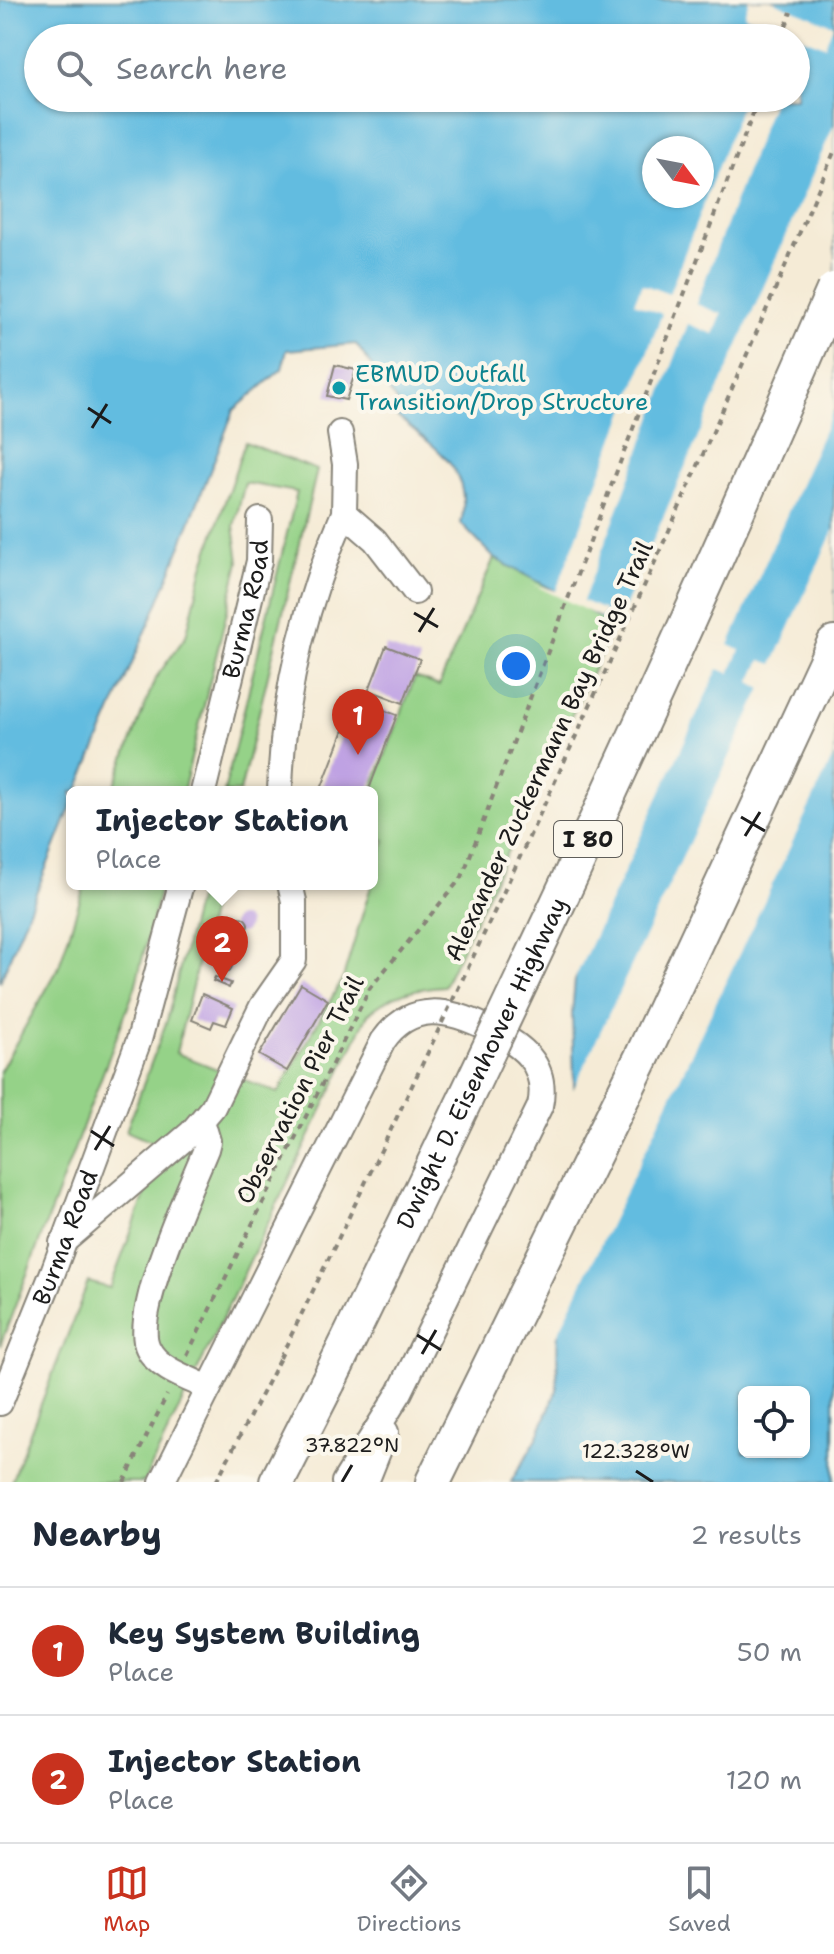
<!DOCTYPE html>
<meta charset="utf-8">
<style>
:root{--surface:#fff;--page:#f6f6f7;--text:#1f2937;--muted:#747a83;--line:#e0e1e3;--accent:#c8321e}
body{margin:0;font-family:"Shantell Sans",sans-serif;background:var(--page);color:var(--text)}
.controls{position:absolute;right:24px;bottom:24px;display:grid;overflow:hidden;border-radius:12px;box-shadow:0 2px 6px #0004}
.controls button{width:72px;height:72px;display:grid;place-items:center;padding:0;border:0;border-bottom:2px solid var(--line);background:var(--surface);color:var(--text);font:40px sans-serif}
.compass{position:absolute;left:642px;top:136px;width:72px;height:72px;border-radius:50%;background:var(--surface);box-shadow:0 2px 6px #0004;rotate:122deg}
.you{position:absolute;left:516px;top:666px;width:28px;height:28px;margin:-20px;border:6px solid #fff;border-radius:50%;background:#1a73e8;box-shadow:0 0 0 12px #1a73e833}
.badge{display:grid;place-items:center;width:52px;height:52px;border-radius:50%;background:var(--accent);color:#fff;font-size:26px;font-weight:700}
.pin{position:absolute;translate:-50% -66px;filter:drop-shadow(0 2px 4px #0008)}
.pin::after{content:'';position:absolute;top:42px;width:28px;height:24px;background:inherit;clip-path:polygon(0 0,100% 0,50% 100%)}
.popup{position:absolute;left:66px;top:786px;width:312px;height:104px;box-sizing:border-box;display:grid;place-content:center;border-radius:12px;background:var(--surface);filter:drop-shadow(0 2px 6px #0005);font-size:26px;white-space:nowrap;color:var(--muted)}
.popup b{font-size:30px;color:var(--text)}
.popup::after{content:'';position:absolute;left:50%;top:100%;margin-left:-16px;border:16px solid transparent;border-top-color:var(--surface)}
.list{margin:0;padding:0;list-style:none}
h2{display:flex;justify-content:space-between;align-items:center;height:104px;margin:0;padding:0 32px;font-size:34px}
h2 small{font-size:26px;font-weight:400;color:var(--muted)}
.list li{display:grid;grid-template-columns:52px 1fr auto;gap:24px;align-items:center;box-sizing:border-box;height:128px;padding:0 32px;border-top:2px solid var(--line)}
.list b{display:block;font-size:30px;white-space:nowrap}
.list p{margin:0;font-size:26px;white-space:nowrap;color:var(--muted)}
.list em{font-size:26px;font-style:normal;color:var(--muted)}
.icon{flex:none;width:44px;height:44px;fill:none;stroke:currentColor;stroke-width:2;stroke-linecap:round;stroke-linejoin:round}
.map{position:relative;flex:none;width:834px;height:1482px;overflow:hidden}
.search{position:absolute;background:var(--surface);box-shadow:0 2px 6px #0004;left:24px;right:24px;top:24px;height:88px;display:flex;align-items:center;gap:20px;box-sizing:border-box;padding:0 28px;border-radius:44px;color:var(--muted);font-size:30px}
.sheet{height:360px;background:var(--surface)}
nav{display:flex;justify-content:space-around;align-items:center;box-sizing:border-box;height:112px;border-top:2px solid var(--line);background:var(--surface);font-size:22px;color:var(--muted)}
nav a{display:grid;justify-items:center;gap:4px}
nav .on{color:var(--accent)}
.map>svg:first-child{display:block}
</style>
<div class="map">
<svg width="834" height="1482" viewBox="0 0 834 1482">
<rect width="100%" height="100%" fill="#fbf7ec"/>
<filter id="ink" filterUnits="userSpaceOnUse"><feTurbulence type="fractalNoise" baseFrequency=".0125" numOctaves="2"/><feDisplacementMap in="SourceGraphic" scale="16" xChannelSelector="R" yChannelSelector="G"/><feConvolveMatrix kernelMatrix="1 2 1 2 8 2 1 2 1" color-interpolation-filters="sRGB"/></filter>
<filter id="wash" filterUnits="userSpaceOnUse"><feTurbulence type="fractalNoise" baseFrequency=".006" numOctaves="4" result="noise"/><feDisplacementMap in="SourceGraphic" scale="32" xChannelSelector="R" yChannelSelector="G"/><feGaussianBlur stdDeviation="1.8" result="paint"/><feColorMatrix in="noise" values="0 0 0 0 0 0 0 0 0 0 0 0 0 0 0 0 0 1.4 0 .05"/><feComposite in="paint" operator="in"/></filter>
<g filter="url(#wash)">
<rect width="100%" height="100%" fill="#f5ebd6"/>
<g fill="#95d288" stroke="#587752" stroke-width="2">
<path d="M245 442 317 470 240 792H224L297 492 245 483 234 526 239 562 183 792H112L155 679 186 636 203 567Z"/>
<path d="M494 558 578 603 613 628 444 986C414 988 391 994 368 1014L144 1482H11L88 1282 110 1288 163 1147 126 1131 167 1020 201 884H217L176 1053 278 1093 343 978 385 840 372 835 371 792 415 677 439 686Z"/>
<path d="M85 884H161L135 988 0 1346V1071L58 969Z"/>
</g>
<path fill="#62bce0" stroke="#3f6c7e" stroke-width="2" fill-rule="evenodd" d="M0 0H834V1482H511L537 1438 557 1390 558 1286 576 1145 572 1014 577 956 642 743 630 664 613 628 578 603 494 558 461 524C474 468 434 447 395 415L398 404 356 344 287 350 282 369 234 410 161 596 77 792H72V804L0 982ZM38 38H796V98H38ZM654 148H702V196H654ZM744 1392H804V1452H744Z"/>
<g fill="#f5ebd6">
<path d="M749 0H771L833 25 825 46 798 36 796 40 767 38 771 26 744 15Z"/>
<path d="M744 98H774L696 304 722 314 714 334 688 324 583 601 605 610 602 618 532 584 556 591 662 314 634 303 642 284 669 294Z"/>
<path d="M834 125V408L729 645 740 650 730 673 718 669 570 989 573 956 587 900 631 780 634 704 626 665 612 635Z"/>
<path d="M834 529V755L554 1342V1286L572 1145V1092L762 688 751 682 761 660 773 664Z"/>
</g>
<g id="blocks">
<g fill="#bfa2e3">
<path d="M335 365 356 370 346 400 327 396Z"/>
<path d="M386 646 420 659 403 703 369 690Z"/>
<path d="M345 696 397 715 368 792 321 789 347 722 337 718Z"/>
<circle cx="240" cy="925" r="8"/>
<circle cx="232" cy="945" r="8"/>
<circle cx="224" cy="965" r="8"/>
<path d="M215 977 231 983 229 988 213 981Z"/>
<path d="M301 984 328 1000 287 1071 259 1055Z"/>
<path d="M202 994 233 1008 226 1025 214 1021 211 1028 192 1020Z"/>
</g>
</g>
</g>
<g filter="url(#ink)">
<use href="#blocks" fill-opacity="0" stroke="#888479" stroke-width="2"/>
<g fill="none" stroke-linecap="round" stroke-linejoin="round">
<defs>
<g id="minor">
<path d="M340 433 345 464 344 513 375 540 415 592"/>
<path id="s1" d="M203 792 259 561 260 520"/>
<path d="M280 792C282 696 306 601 344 513"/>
<path d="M202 1121 208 1141 206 1149C191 1186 131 1314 148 1348 157 1369 190 1379 209 1388"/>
<path d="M62 1243 191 1133 213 1107 262 1006 294 960V901L290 884"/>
<path id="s2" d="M0 1403 53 1272 139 1040 181 884"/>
<path d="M162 1482 383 1041C411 1001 449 1009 487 1028 521 1044 549 1064 540 1106L400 1392 344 1482"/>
<path d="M366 1482 386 1432"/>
</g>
<g id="highway">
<path d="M277 1482 328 1382"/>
<path d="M433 1482 642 1057 834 644"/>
</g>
</defs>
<use href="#minor" stroke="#888479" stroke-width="28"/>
<use href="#highway" stroke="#888479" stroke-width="38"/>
<g stroke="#888479" stroke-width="4" stroke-dasharray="6 6" stroke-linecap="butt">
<path d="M782 38 791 12"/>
<path d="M187 1355 370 988 462 877 759 98"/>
<path d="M124 1482 167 1395"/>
<path d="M216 1482 280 1358"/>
</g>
<use href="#minor" stroke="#fff" stroke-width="24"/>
<use href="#highway" stroke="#fff" stroke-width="34"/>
<defs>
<g id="highway-bridge">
<path id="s3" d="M328 1382C505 1022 675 659 834 290"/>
</g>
</defs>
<use href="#highway-bridge" stroke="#888479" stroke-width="38" stroke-linecap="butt"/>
<path stroke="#888479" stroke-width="4" stroke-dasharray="6 6" stroke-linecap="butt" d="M280 1358C475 961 661 560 834 152"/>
<use href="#highway-bridge" stroke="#fff" stroke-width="34"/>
</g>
</g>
<path fill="none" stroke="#1c1c1c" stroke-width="3" d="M88 408 111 423M92 428 107 404M414 613 438 627M419 632 434 608M741 817 765 831M745 836 760 812M91 1131 114 1146M95 1150 110 1126M417 1335 441 1350M422 1354 436 1330M636 1471 653 1482M342 1482 352 1465"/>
<circle fill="#0f9aa8" stroke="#fbf7ec" stroke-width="3" cx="339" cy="388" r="8"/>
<g text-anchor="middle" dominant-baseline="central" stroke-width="8" stroke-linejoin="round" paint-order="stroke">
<rect fill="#fbf7ec" stroke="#5f5e5a" stroke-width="2" x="554" y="821" width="68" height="36" rx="6"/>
<g font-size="22" font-weight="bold" fill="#1c1c1c">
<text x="588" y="839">I 80</text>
</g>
<g font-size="24" fill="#0d838f" stroke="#fbf7ec" text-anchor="start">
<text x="355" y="374">EBMUD Outfall<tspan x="355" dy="28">Transition/Drop Structure</tspan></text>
</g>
<g font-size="24" fill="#1c1c1c" stroke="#fbf7ec">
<text stroke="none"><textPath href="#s1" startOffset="188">Burma Road</textPath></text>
<text transform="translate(549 751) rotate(-65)">Alexander Zuckermann Bay Bridge Trail</text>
<text stroke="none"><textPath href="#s3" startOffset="354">Dwight D. Eisenhower Highway</textPath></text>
<text transform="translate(300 1090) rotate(-63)">Observation Pier Trail</text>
<text stroke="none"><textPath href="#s2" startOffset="178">Burma Road</textPath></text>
</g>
</g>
<g font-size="20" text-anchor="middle" fill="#1c1c1c" stroke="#fbf7ec" stroke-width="8" stroke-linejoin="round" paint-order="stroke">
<text x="352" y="1452">37.822°N</text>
<text x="636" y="1458">122.328°W</text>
</g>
</svg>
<div class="controls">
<button><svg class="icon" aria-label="locate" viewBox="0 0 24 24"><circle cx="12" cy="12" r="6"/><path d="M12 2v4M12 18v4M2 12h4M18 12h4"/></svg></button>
</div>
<svg class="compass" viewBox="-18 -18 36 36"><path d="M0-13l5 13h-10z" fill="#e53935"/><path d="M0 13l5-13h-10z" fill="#747a83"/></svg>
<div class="you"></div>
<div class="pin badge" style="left:358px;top:755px">1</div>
<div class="pin badge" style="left:222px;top:982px">2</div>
<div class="popup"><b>Injector Station</b>Place</div>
<div class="search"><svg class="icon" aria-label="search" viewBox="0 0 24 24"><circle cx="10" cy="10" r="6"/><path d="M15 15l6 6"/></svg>Search here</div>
</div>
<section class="sheet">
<h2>Nearby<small>2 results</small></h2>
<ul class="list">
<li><span class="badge">1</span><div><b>Key System Building</b><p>Place</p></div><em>50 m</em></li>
<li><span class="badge">2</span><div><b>Injector Station</b><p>Place</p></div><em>120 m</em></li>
</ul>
</section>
<nav>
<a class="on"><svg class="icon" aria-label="map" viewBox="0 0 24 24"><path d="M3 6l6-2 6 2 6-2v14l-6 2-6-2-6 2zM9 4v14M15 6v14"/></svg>Map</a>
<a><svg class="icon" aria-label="directions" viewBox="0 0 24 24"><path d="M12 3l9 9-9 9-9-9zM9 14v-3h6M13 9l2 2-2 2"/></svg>Directions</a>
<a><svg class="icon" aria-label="saved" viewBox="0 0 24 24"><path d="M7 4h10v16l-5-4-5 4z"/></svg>Saved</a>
</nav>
